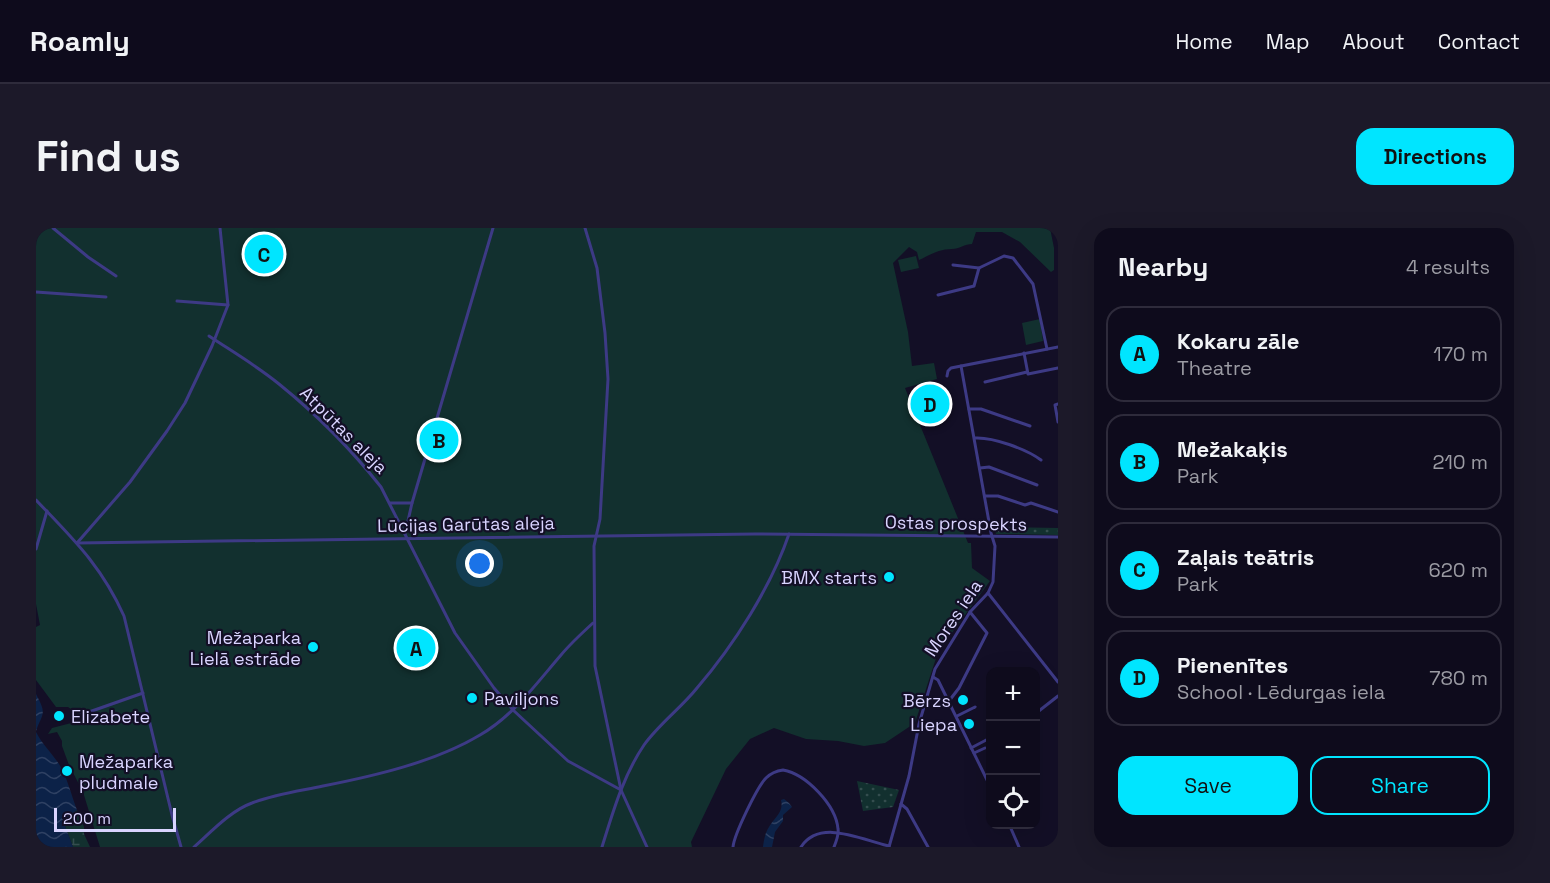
<!DOCTYPE html>
<meta charset="utf-8">
<style>
:root{--surface:#0e0b1c;--page:#1c1929;--text:#f1f3f6;--muted:#9b9ba3;--line:#2e2b3b;--accent:#00e5ff}
body{margin:0;font-family:"Space Grotesk",sans-serif;background:var(--page);color:var(--text)}
.controls{position:absolute;right:18px;bottom:18px;display:grid;overflow:hidden;border-radius:12px;box-shadow:0 6px 24px #0002}
.controls button{width:54px;height:54px;display:grid;place-items:center;padding:0;border:0;border-bottom:2px solid var(--line);background:var(--surface);color:var(--text);font:30px sans-serif}
.scale{position:absolute;left:18px;bottom:15px;width:122px;box-sizing:border-box;padding-left:6px;border:3px solid #d9d4ff;border-top:0;font-size:16px;line-height:21px;white-space:nowrap;color:#d9d4ff;-webkit-text-stroke:4px #130f26;paint-order:stroke}
.you{position:absolute;left:444px;top:336px;width:21px;height:21px;margin:-15px;border:4px solid #fff;border-radius:50%;background:#1a73e8;box-shadow:0 0 0 9px #1a73e833}
.badge{display:grid;place-items:center;width:39px;height:39px;border-radius:50%;background:var(--accent);color:#111;font-size:20px;font-weight:700}
.pin{position:absolute;translate:-50% -50%;border:3px solid #fff;box-shadow:0 2px 6px #0006}
.list{margin:0;padding:0;list-style:none}
h2{display:flex;justify-content:space-between;align-items:center;height:78px;margin:0;padding:0 24px;font-size:26px}
h2 small{font-size:20px;font-weight:400;color:var(--muted)}
.list li{display:grid;grid-template-columns:39px 1fr auto;gap:18px;align-items:center;box-sizing:border-box;height:96px;margin:0 12px 12px;padding:0 12px;border:2px solid var(--line);border-radius:18px}
.list b{display:block;font-size:22px;white-space:nowrap}
.list p{margin:0;font-size:20px;white-space:nowrap;color:var(--muted)}
.list em{font-size:20px;font-style:normal;color:var(--muted)}
.actions{display:flex;gap:12px;padding:18px 24px}
.actions a{flex:1;padding:14px 0;border:2px solid var(--accent);border-radius:18px;text-align:center;font-size:21px;color:var(--accent)}
.actions .main{background:var(--accent);color:#111}
.icon{flex:none;width:33px;height:33px;fill:none;stroke:currentColor;stroke-width:2;stroke-linecap:round;stroke-linejoin:round}
.map{position:relative;flex:none;width:1022px;height:619px;overflow:hidden;border-radius:18px}
header{display:flex;align-items:center;gap:36px;box-sizing:border-box;height:84px;padding:0 30px;background:var(--surface);border-bottom:2px solid var(--line)}
header strong{font-size:28px}
nav{display:flex;gap:33px;margin-inline-start:auto;font-size:21px}
.intro{display:flex;align-items:center;justify-content:space-between;box-sizing:border-box;height:144px;padding:0 36px}
h1{margin:0;font-size:42px}
.button{padding:15px 27px;border-radius:18px;background:var(--accent);color:#111;font-size:21px;font-weight:700}
main{display:flex;gap:36px;padding:0 36px}
aside{flex:1;background:var(--surface);border-radius:18px;box-shadow:0 6px 24px #0002}
.map>svg:first-child{display:block}
</style>
<header>
<strong>Roamly</strong>
<nav><a>Home</a><a>Map</a><a>About</a><a>Contact</a></nav>
</header>
<div class="intro"><h1>Find us</h1><a class="button">Directions</a></div>
<main>
<div class="map">
<svg width="1022" height="619" viewBox="0 0 1022 619">
<defs>
<pattern id="grass-dots" width="8" height="8" patternUnits="userSpaceOnUse" patternTransform="scale(1.5)"><rect width="8" height="8" fill="#12302f"/><path d="M2 2h.1M6 6h.1" fill="none" stroke="#344d4e" stroke-width="1.8" stroke-linecap="round"/></pattern>
<pattern id="wetland-marsh" width="20" height="14" patternUnits="userSpaceOnUse" patternTransform="scale(1.5)"><rect width="20" height="14" fill="#12302f"/><path d="M1 5h8M5 5V1M11 12h8M15 12V8" fill="none" stroke="#344d4e"/></pattern>
<pattern id="water-waves" width="16" height="10" patternUnits="userSpaceOnUse" patternTransform="scale(1.5)"><rect width="16" height="10" fill="#0c2248"/><path d="M0 5q4-4 8 0t8 0" fill="none" stroke="#2f4163"/></pattern>
</defs>
<rect width="100%" height="100%" fill="#130f26"/>
<g fill="url(#grass-dots)">
<path d="M958 299 1022 300V307L960 306Z"/>
<path d="M821 553 863 562 857 579 827 583Z"/>
</g>
<path fill="url(#wetland-marsh)" d="M41 582 48 599V606L54 619H37L29 598 34 587Z"/>
<g fill="#12302f">
<path d="M0 0H1014L1018 20V42L1015 44 984 14 966 4H940L936 16C929 16 923 21 916 21 903 21 896 26 883 32L881 24 873 19 857 35 872 104 876 138 898 135 901 151 869 160 932 315H935L936 340 954 353 902 424 879 495 849 515 828 518 802 513 770 511 738 500 714 511 690 541 655 614 656 619H64L47 564 33 537 26 518V513L21 504 12 506 16 500 43 493 42 486 32 479H20L0 452V399L4 397 0 376Z"/>
<path d="M880 28 883 40 865 44 862 32Z"/>
<path d="M1004 91 1007 113 990 117 986 95Z"/>
</g>
<g fill="url(#water-waves)">
<path d="M0 466C11 487 7 484 0 503Z"/>
<path d="M0 504C6 516 15 524 23 536 31 549 35 566 41 582L34 587 29 598 37 619H0Z"/>
<path d="M748 571 753 575 756 579 747 587V593L739 604 736 619H727C728 612 729 605 733 599 739 589 748 584 745 572Z"/>
</g>
<g fill="none" stroke-linecap="round" stroke-linejoin="round">
<g stroke="#3d3a85" stroke-width="3">
<path d="M17 0 52 29 80 48"/>
<path d="M549 0 561 40 569 105 572 151 564 291 558 318 559 438 585 562 611 619"/>
<path d="M917 37 943 40"/>
<path d="M0 64 70 69"/>
<path d="M902 67 938 58 943 40 968 28 977 30 997 56 1011 121"/>
<path d="M141 73 192 77"/>
<path d="M173 108C197 124 221 138 243 156 280 186 315 221 345 259L419 405 458 460 477 482 532 533 585 562"/>
<path d="M988 125 992 146 1022 140"/>
<path d="M911 148 912 143 915 140 1022 119"/>
<path d="M949 154 991 144"/>
<path d="M1022 176 1019 177 1022 194"/>
<path d="M933 181H945L994 198"/>
<path d="M939 210C957 209 990 221 1005 232"/>
<path d="M944 240 953 239 1001 257"/>
<path d="M949 268H962L989 277 995 275 1022 284"/>
<path d="M0 272C37 311 65 337 88 388L136 587 145 619"/>
<path d="M354 275H376"/>
<path d="M369 306 376 275 457 0"/>
<path d="M41 315 719 306 1022 309"/>
<path d="M41 315 94 254 131 203 149 175 176 118 192 77 184 0"/>
<path d="M0 321 11 283"/>
<path d="M952 365 1022 454"/>
<path d="M897 449 902 452 954 558"/>
<path d="M913 473 923 460 951 405 934 384"/>
<path d="M999 486 1022 468"/>
<path d="M921 488 939 479"/>
<path d="M36 490 107 465"/>
<path d="M935 520 954 510"/>
<path d="M938 525 949 520"/>
<path d="M865 576 871 581 892 619"/>
<path d="M973 596 983 619"/>
<path d="M158 619C175 604 194 583 216 575 239 566 263 563 287 558 338 548 399 534 444 507 477 488 500 456 525 427 535 415 546 405 557 395"/>
<path d="M566 619C577 584 587 548 608 517 623 496 645 480 661 460 698 417 735 359 753 306"/>
<path d="M697 619C698 607 721 559 730 550 735 545 740 543 747 542 770 546 800 577 802 601 803 606 800 614 798 619"/>
<path d="M765 619C784 590 826 612 853 618"/>
<path d="M853 619 873 548 883 496 899 441 934 384 952 365 957 354 959 318 955 305 925 138"/>
</g>
</g>
<g fill="#00e5ff" stroke="#130f26" stroke-width="2">
<circle cx="853" cy="349" r="6"/>
<circle cx="277" cy="419" r="6"/>
<circle cx="436" cy="470" r="6"/>
<circle cx="927" cy="472" r="6"/>
<circle cx="23" cy="488" r="6"/>
<circle cx="933" cy="496" r="6"/>
<circle cx="31" cy="543" r="6"/>
</g>
<g text-anchor="middle" dominant-baseline="central" stroke-width="4.5" stroke-linejoin="round" paint-order="stroke">
<g font-size="18" fill="#d9d4ff" stroke="#130f26">
<text transform="translate(308 202) rotate(45)">Atpūtas aleja</text>
<text transform="translate(920 295) rotate(1)">Ostas prospekts</text>
<text transform="translate(430 296) rotate(-1)">Lūcijas Garūtas aleja</text>
<text transform="translate(917 390) rotate(-56)">Mores iela</text>
</g>
<g font-size="18" fill="#d9d4ff" stroke="#130f26" text-anchor="end">
<text x="841" y="349">BMX starts</text>
<text x="265" y="409">Mežaparka<tspan x="265" dy="21">Lielā estrāde</tspan></text>
<text x="448" y="470" text-anchor="start">Paviljons</text>
<text x="915" y="472">Bērzs</text>
<text x="35" y="488" text-anchor="start">Elizabete</text>
<text x="921" y="496">Liepa</text>
<text x="43" y="533" text-anchor="start">Mežaparka<tspan x="43" dy="21">pludmale</tspan></text>
</g>
</g>
</svg>
<div class="controls">
<button>+</button>
<button>−</button>
<button><svg class="icon" aria-label="locate" viewBox="0 0 24 24"><circle cx="12" cy="12" r="6"/><path d="M12 2v4M12 18v4M2 12h4M18 12h4"/></svg></button>
</div>
<div class="scale">200 m</div>
<div class="you"></div>
<div class="pin badge" style="left:380px;top:420px">A</div>
<div class="pin badge" style="left:403px;top:212px">B</div>
<div class="pin badge" style="left:228px;top:26px">C</div>
<div class="pin badge" style="left:894px;top:176px">D</div>
</div>
<aside>
<h2>Nearby<small>4 results</small></h2>
<ul class="list">
<li><span class="badge">A</span><div><b>Kokaru zāle</b><p>Theatre</p></div><em>170 m</em></li>
<li><span class="badge">B</span><div><b>Mežakaķis</b><p>Park</p></div><em>210 m</em></li>
<li><span class="badge">C</span><div><b>Zaļais teātris</b><p>Park</p></div><em>620 m</em></li>
<li><span class="badge">D</span><div><b>Pienenītes</b><p>School · Lēdurgas iela</p></div><em>780 m</em></li>
</ul>
<div class="actions"><a class="main">Save</a><a>Share</a></div>
</aside>
</main>
